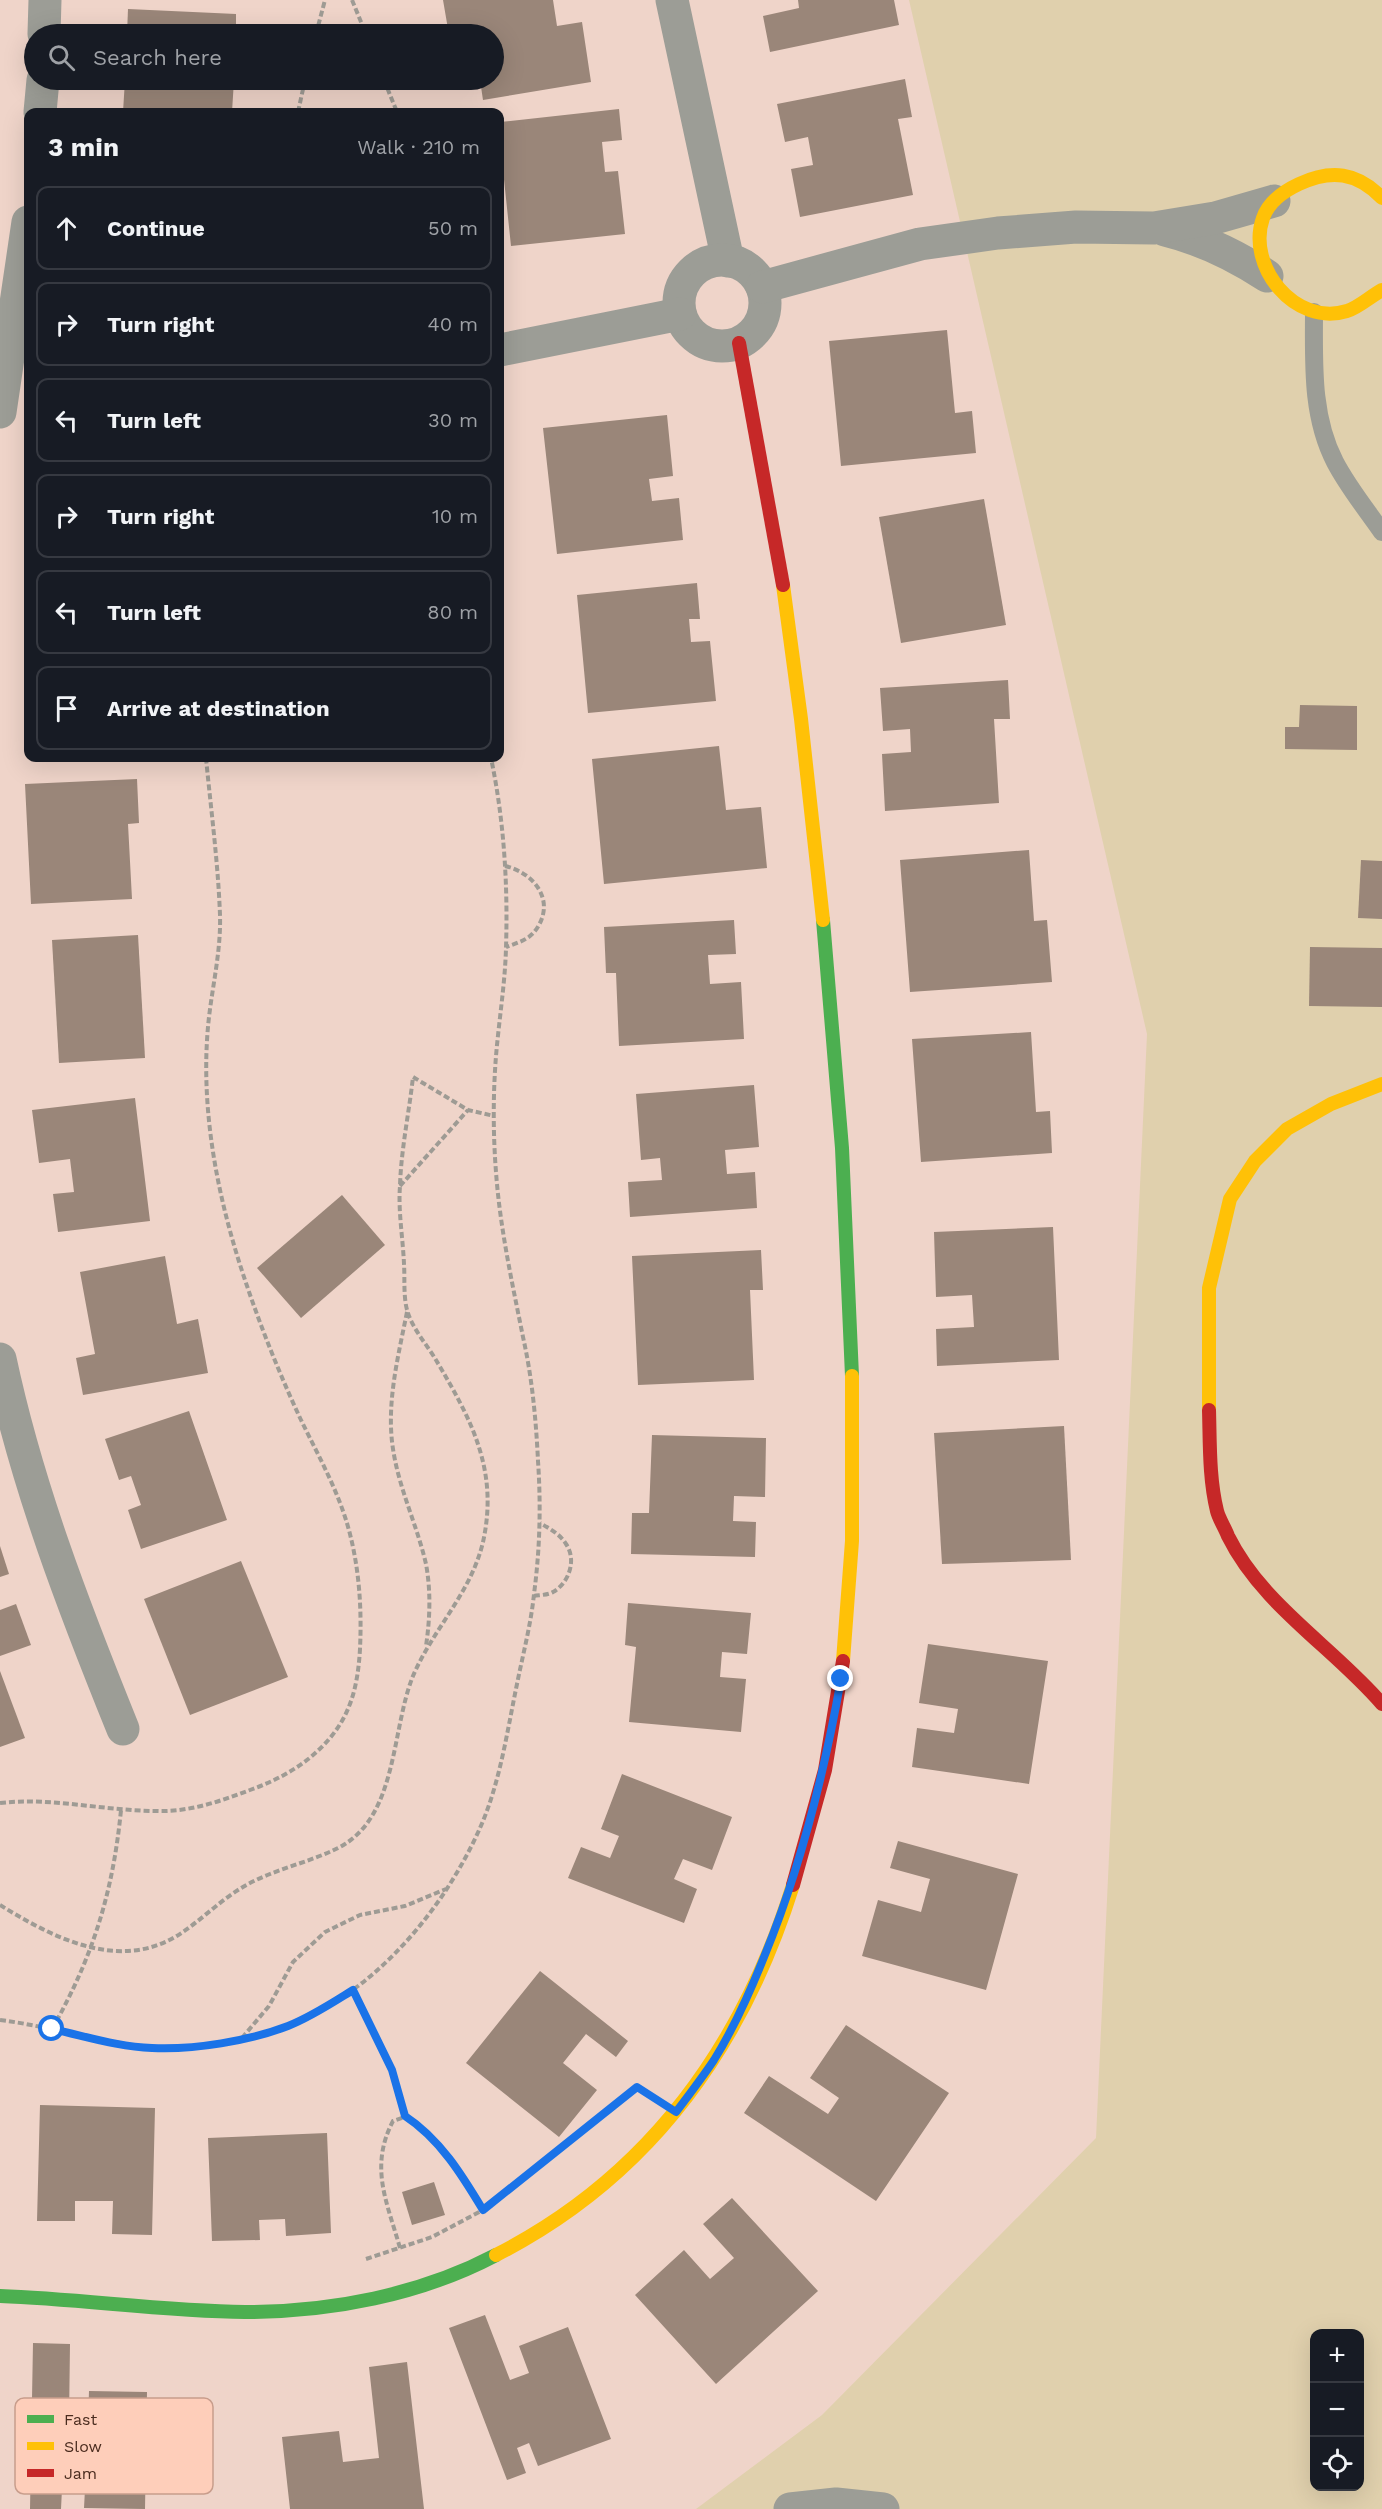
<!DOCTYPE html>
<meta charset="utf-8">
<style>
:root{--surface:#171b24;--page:#242831;--text:#f1f3f6;--muted:#9ea1a6;--line:#363941}
body{margin:0;font-family:"Work Sans",sans-serif;background:var(--page);color:var(--text)}
.controls{position:absolute;right:18px;bottom:18px;display:grid;overflow:hidden;border-radius:12px;box-shadow:0 6px 24px #0002}
.controls button{width:54px;height:54px;display:grid;place-items:center;padding:0;border:0;border-bottom:2px solid var(--line);background:var(--surface);color:var(--text);font:30px sans-serif}
.stop{position:absolute;width:18px;height:18px;margin:-14px;border:4px solid #1a73e8;border-radius:50%;background:#fff}
.stop.end{background:#1a73e8;border-color:#fff;box-shadow:0 2px 6px #0008}
.list{margin:0;padding:0;list-style:none}
h2{display:flex;justify-content:space-between;align-items:center;height:78px;margin:0;padding:0 24px;font-size:26px}
h2 small{font-size:20px;font-weight:400;color:var(--muted)}
.list li{display:grid;grid-template-columns:39px 1fr auto;gap:18px;align-items:center;box-sizing:border-box;height:84px;margin:0 12px 12px;padding:0 12px;border:2px solid var(--line);border-radius:12px}
.list b{display:block;font-size:22px;white-space:nowrap}
.list em{font-size:20px;font-style:normal;color:var(--muted)}
.icon{flex:none;width:33px;height:33px;fill:none;stroke:currentColor;stroke-width:2;stroke-linecap:round;stroke-linejoin:round}
.map{position:relative;flex:none;width:1382px;height:2509px;overflow:hidden}
.search{position:absolute;background:var(--surface);box-shadow:0 6px 24px #0002;left:24px;top:24px;width:480px;height:66px;display:flex;align-items:center;gap:15px;box-sizing:border-box;padding:0 21px;border-radius:33px;color:var(--muted);font-size:22px}
.panel{position:absolute;background:var(--surface);box-shadow:0 6px 24px #0002;left:24px;top:108px;width:480px;height:654px;border-radius:12px}
.map>svg:first-child{display:block}
</style>
<div class="map">
<svg width="1382" height="2509" viewBox="0 0 1382 2509">
<rect width="100%" height="100%" fill="#efd4c9"/>
<path fill="#e0d0ad" fill-rule="evenodd" d="M909 0H1382V2509H696L822 2415 1096 2138 1147 1034ZM1314 2334H1360V2486H1314Z"/>
<g fill="#9a8679">
<path d="M443 0H553L557 26 582 22 591 82 483 100 480 80H494V34H473L471 26 448 29Z"/>
<path d="M798 0H894L899 25 770 52 763 16 799 8Z"/>
<path d="M128 9 236 14V34H127Z"/>
<path d="M905 79 912 117 898 119 913 195 800 217 791 169 813 165 808 137 785 142 777 104Z"/>
<path d="M125 80H234L232 112H123Z"/>
<path d="M619 109 622 140 602 142 605 172 618 171 625 234 511 246 503 170H500V122Z"/>
<path d="M947 330 955 413 972 411 976 453 841 466 829 341Z"/>
<path d="M667 415 673 476 649 479 652 501 679 498 683 540 557 554 543 428Z"/>
<path d="M984 499 1006 625 901 643 879 517Z"/>
<path d="M697 583 700 619H689L691 642 710 641 716 701 588 713 577 595Z"/>
<path d="M1008 680 1010 719H994L999 803 885 811 882 754 911 752 910 729 883 731 880 688Z"/>
<path d="M1300 705 1357 706V750L1285 749V727H1299Z"/>
<path d="M719 746 726 810 761 807 767 868 604 884 592 759Z"/>
<path d="M137 779 139 823 128 824 132 899 31 904 25 784Z"/>
<path d="M1029 850 1034 921 1047 920 1052 982 910 992 900 860Z"/>
<path d="M1361 860 1382 861V919L1358 918Z"/>
<path d="M734 920 736 954 708 955 710 984 741 982 744 1039 619 1046 616 973H606L604 927Z"/>
<path d="M138 935 145 1058 59 1063 52 940Z"/>
<path d="M1310 947 1382 948V1007L1309 1006Z"/>
<path d="M1031 1032 1036 1112 1050 1111 1052 1153 921 1162 912 1039Z"/>
<path d="M754 1085 759 1147 725 1150 727 1174 755 1172 757 1208 630 1217 628 1182 662 1180 660 1158 641 1160 636 1094Z"/>
<path d="M135 1098 150 1221 58 1232 53 1194 74 1192 70 1159 39 1163 32 1110Z"/>
<path d="M342 1195 385 1245 301 1318 257 1268Z"/>
<path d="M1053 1227 1059 1360 937 1366 936 1329 974 1327 972 1295 936 1297 934 1232Z"/>
<path d="M761 1250 763 1290H750L754 1380 638 1385 632 1256Z"/>
<path d="M165 1256 177 1324 198 1319 208 1373 83 1395 76 1358 95 1354 80 1272Z"/>
<path d="M189 1411 227 1520 141 1549 128 1510 141 1505 131 1476 119 1480 105 1439Z"/>
<path d="M1064 1426 1071 1560 942 1564 934 1433Z"/>
<path d="M652 1435 766 1438 765 1497 734 1496 733 1521 756 1522 755 1557 631 1554 632 1513H649Z"/>
<path d="M0 1546 9 1574 0 1577Z"/>
<path d="M241 1561 288 1677 190 1715 144 1599Z"/>
<path d="M628 1603 751 1613 747 1654 722 1652 720 1677 746 1679 741 1732 629 1722 636 1647 625 1645Z"/>
<path d="M16 1604 31 1645 0 1656V1610Z"/>
<path d="M928 1644 1048 1661 1029 1784 912 1767 917 1728 954 1733 958 1709 919 1703Z"/>
<path d="M0 1671 25 1738 0 1747Z"/>
<path d="M622 1774 732 1817 712 1870 683 1859 674 1879 697 1889 684 1923 568 1878 581 1847 610 1858 619 1836 601 1829Z"/>
<path d="M898 1841 1018 1874 986 1990 862 1956 878 1900 921 1912 930 1879 890 1868Z"/>
<path d="M540 1971 628 2041 616 2057 586 2034 563 2063 597 2090 559 2137 466 2063Z"/>
<path d="M846 2025 949 2093 876 2201 744 2113 769 2076 828 2114 839 2098 810 2078Z"/>
<path d="M40 2105 155 2108 152 2235 112 2234 113 2201H75V2221H37Z"/>
<path d="M327 2133 331 2233 286 2236 285 2219 259 2220 260 2240 212 2241 208 2138Z"/>
<path d="M434 2182 445 2215 412 2225 402 2192Z"/>
<path d="M732 2198 818 2291 716 2384 635 2295 684 2250 710 2279 734 2258 703 2224Z"/>
<path d="M485 2315 510 2380 529 2373 519 2346 568 2327 611 2439 538 2466 529 2443 517 2448 526 2473 507 2480 449 2328Z"/>
<path d="M33 2343 70 2344 69 2421H88L89 2391 147 2392 145 2509 84 2508 85 2489H62L61 2509H30Z"/>
<path d="M407 2362 424 2509H290L282 2437 339 2431 343 2462 379 2458 369 2367Z"/>
</g>
<g fill="none" stroke-linecap="round" stroke-linejoin="round">
<g stroke="#9e9b94" stroke-width="4" stroke-dasharray="6 3" stroke-linecap="butt">
<path d="M352 0 366 34"/>
<path d="M316 34 325 0"/>
<path d="M384 80 397 112"/>
<path d="M298 112 305 80"/>
<path d="M505 866C535 873 557 902 535 931 528 940 517 943 506 947"/>
<path d="M400 1186 468 1110"/>
<path d="M407 1312C398 1357 386 1404 393 1449 399 1489 417 1525 426 1564 431 1591 430 1619 426 1646"/>
<path d="M534 1596C540 1595 548 1595 553 1592 569 1583 577 1560 566 1544 560 1534 550 1529 540 1523"/>
<path d="M0 1803C52 1797 105 1811 157 1811 190 1812 221 1801 250 1790 281 1779 309 1763 330 1738 352 1712 358 1683 360 1649 362 1606 359 1562 346 1520 335 1485 317 1453 301 1420 280 1375 261 1328 245 1280 217 1197 199 1105 209 1017 213 983 221 950 220 915 218 862 211 810 206 758"/>
<path d="M0 1905C52 1937 116 1971 175 1937 197 1924 216 1904 238 1890 269 1870 306 1864 338 1848 398 1818 391 1730 413 1676 433 1629 471 1593 483 1542 499 1470 471 1419 436 1360 427 1345 413 1329 408 1313 403 1299 405 1279 404 1264 403 1239 398 1211 400 1186 401 1150 409 1113 413 1077L468 1110 494 1116"/>
<path d="M353 1990 392 2070 405 2117"/>
<path d="M0 2020C64 2028 124 2052 189 2047 213 2045 240 2042 263 2035 361 2007 439 1920 480 1828 500 1783 507 1732 517 1684 523 1654 531 1624 534 1594 540 1549 541 1505 538 1461 536 1419 532 1377 523 1337 512 1282 500 1228 496 1172 493 1134 493 1094 496 1056 499 1020 505 984 506 948 508 884 504 820 491 758"/>
<path d="M52 2029C93 1957 113 1892 121 1810"/>
<path d="M242 2038 269 2006 293 1962 325 1932 360 1915 405 1906 446 1889"/>
<path d="M400 2248C387 2202 369 2167 393 2121L405 2117C440 2138 462 2175 483 2210"/>
<path d="M366 2259 432 2237 483 2210 637 2087 646 2092"/>
</g>
<path stroke="#9c9d96" stroke-width="18" d="M1314 312C1314 362 1311 416 1335 462 1348 487 1366 509 1382 532"/>
<g stroke="#9c9d96" stroke-width="33">
<path d="M672 0 728 261"/>
<path d="M44 34 45 0"/>
<path d="M40 112 43 80"/>
<path d="M1165 230C1202 239 1235 255 1267 276"/>
<circle cx="722" cy="303" r="43"/>
<path d="M762 287 920 244 998 233 1076 227 1154 228 1215 218 1274 201"/>
<path d="M500 350 680 314"/>
<path d="M0 412 28 222"/>
<path d="M0 1359C27 1486 74 1608 123 1729"/>
<path d="M790 2509 836 2504 883 2509"/>
</g>
<g stroke="#4caf50" stroke-width="14">
<path d="M823 920 842 1148 852 1376"/>
<path d="M0 2296C82 2299 163 2311 245 2312 331 2312 420 2295 496 2255"/>
</g>
<g stroke="#ffc107" stroke-width="14">
<path d="M1382 198C1357 172 1331 169 1299 184 1284 191 1269 201 1263 218 1246 266 1295 327 1347 311 1358 308 1371 296 1382 290"/>
<path d="M783 585 801 719 823 920"/>
<path d="M1209 1410V1288L1230 1199 1255 1161 1287 1129 1331 1104 1382 1084"/>
<path d="M843 1661 852 1541V1376"/>
<path d="M496 2255C649 2177 742 2048 793 1885"/>
</g>
<g stroke="#c62828" stroke-width="14">
<path d="M739 343 783 585"/>
<path d="M1209 1410C1210 1443 1209 1479 1217 1511 1219 1519 1225 1528 1228 1536 1262 1605 1333 1647 1382 1704"/>
<path d="M793 1885 825 1770 843 1661"/>
</g>
</g>
<g fill="none" stroke-linecap="round" stroke-linejoin="round">
<path stroke="#1a73e8" stroke-width="8" d="M52 2029C85 2036 118 2047 152 2048 194 2050 249 2041 288 2026 311 2017 332 2003 353 1990L392 2070 405 2116C440 2139 462 2175 483 2210L637 2087 676 2112C689 2095 702 2078 714 2060 734 2028 750 1992 764 1957 801 1867 824 1775 841 1679"/>
</g>
<rect x="15" y="2398" width="198" height="96" rx="9" fill="#feceba" stroke="#c89d8c" stroke-width="1.5"/>
<rect x="27" y="2415" width="27" height="8" fill="#4caf50"/>
<rect x="27" y="2442" width="27" height="8" fill="#ffc107"/>
<rect x="27" y="2469" width="27" height="8" fill="#c62828"/>
<g font-size="16" fill="#4b2c1f">
<text x="64" y="2425">Fast</text>
<text x="64" y="2452">Slow</text>
<text x="64" y="2479">Jam</text>
</g>
</svg>
<div class="controls">
<button>+</button>
<button>−</button>
<button><svg class="icon" aria-label="locate" viewBox="0 0 24 24"><circle cx="12" cy="12" r="6"/><path d="M12 2v4M12 18v4M2 12h4M18 12h4"/></svg></button>
</div>
<div class="stop" style="left:52px;top:2029px"></div>
<div class="stop end" style="left:841px;top:1679px"></div>
<div class="search"><svg class="icon" aria-label="search" viewBox="0 0 24 24"><circle cx="10" cy="10" r="6"/><path d="M15 15l6 6"/></svg>Search here</div>
<section class="panel">
<h2>3 min<small>Walk · 210 m</small></h2>
<ul class="list">
<li><svg class="icon" aria-label="ahead" viewBox="0 0 24 24"><path d="M12 20V5M6 11l6-6 6 6"/></svg><div><b>Continue</b></div><em>50 m</em></li>
<li><svg class="icon" aria-label="right" viewBox="0 0 24 24"><path d="M7 20v-9h11M14 6l5 5-5 5"/></svg><div><b>Turn right</b></div><em>40 m</em></li>
<li><svg class="icon" aria-label="left" viewBox="0 0 24 24"><path d="M17 20v-9H6M10 6l-5 5 5 5"/></svg><div><b>Turn left</b></div><em>30 m</em></li>
<li><svg class="icon" aria-label="right" viewBox="0 0 24 24"><path d="M7 20v-9h11M14 6l5 5-5 5"/></svg><div><b>Turn right</b></div><em>10 m</em></li>
<li><svg class="icon" aria-label="left" viewBox="0 0 24 24"><path d="M17 20v-9H6M10 6l-5 5 5 5"/></svg><div><b>Turn left</b></div><em>80 m</em></li>
<li><svg class="icon" aria-label="arrive" viewBox="0 0 24 24"><path d="M6 21V4h12l-3 4 3 4H6"/></svg><div><b>Arrive at destination</b></div></li>
</ul>
</section>
</div>
